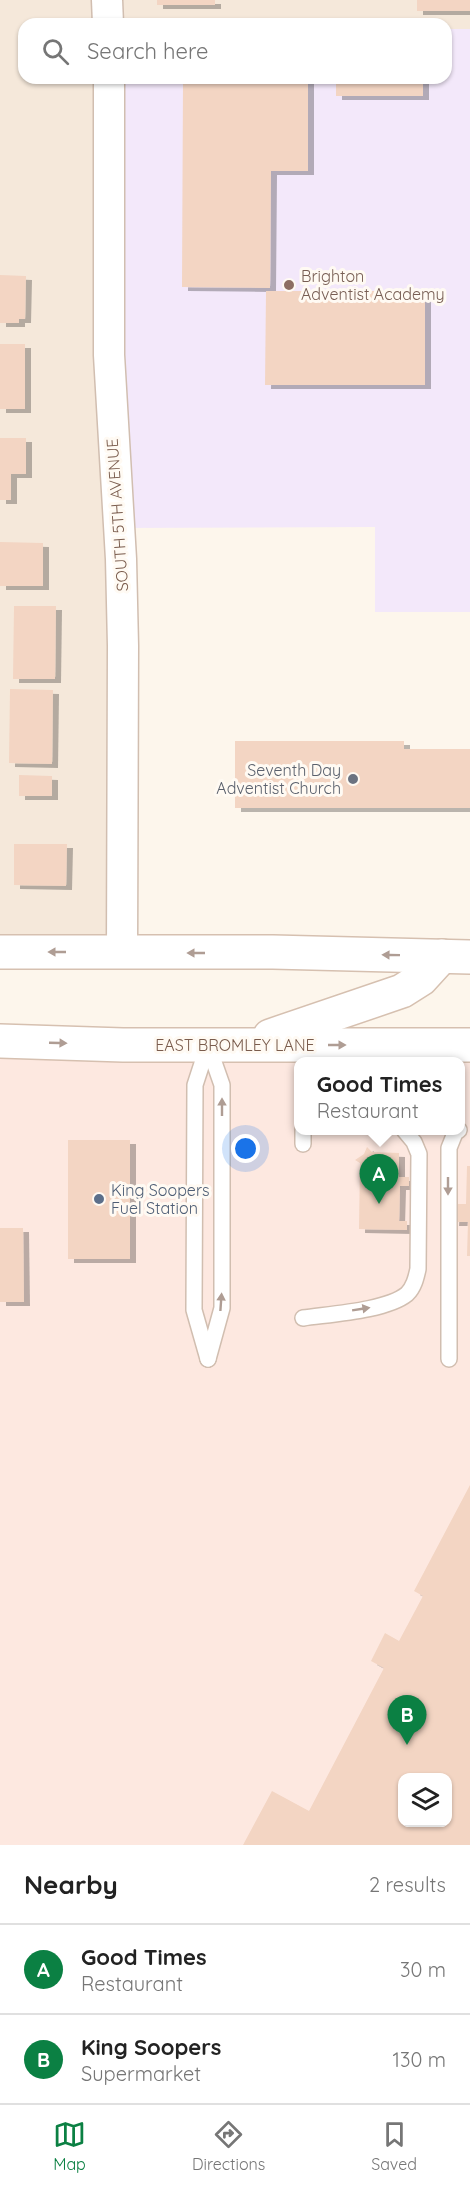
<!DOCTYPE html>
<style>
:root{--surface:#fff;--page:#f6f6f6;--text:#222;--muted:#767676;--line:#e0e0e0;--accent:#0b8043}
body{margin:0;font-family:Quicksand,sans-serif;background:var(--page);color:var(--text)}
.controls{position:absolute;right:18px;bottom:18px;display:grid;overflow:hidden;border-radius:12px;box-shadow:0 2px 4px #0004}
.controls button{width:54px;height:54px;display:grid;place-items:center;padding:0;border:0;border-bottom:2px solid var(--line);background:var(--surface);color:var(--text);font:30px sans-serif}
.you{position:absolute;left:246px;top:1149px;width:21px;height:21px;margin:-15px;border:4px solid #fff;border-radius:50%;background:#1a73e8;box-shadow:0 0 0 9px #1a73e833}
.badge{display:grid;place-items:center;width:39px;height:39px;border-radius:50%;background:var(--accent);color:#fff;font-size:20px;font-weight:700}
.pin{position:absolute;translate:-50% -50px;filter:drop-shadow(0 2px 3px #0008)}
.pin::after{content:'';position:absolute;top:32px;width:21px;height:18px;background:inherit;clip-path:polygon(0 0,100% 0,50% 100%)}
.popup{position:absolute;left:294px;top:1057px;width:171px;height:78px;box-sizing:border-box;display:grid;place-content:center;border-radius:12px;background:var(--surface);filter:drop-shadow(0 2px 4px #0005);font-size:20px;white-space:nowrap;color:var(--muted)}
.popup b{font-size:22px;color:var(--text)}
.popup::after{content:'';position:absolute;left:50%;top:100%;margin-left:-12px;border:12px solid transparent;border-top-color:var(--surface)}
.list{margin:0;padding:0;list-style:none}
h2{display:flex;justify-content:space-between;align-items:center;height:78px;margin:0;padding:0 24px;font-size:26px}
h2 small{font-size:20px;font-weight:400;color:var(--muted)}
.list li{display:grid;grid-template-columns:39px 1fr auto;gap:18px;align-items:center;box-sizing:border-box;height:90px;padding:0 24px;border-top:2px solid var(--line)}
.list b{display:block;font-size:22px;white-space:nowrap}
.list p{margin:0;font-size:20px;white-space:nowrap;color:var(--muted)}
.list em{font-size:20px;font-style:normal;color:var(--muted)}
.icon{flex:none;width:33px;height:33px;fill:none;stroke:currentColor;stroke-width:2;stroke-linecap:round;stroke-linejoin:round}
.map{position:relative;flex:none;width:470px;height:1845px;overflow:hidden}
.search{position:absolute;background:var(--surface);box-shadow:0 2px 4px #0004;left:18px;right:18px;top:18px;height:66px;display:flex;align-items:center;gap:15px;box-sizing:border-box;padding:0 21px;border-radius:18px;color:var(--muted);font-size:22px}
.sheet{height:258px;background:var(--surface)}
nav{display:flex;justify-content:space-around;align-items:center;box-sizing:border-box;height:84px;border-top:2px solid var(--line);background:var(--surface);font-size:16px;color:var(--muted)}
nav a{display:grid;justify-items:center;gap:3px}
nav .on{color:var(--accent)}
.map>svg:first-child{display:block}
</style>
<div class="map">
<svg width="470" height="1845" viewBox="0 0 470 1845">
<defs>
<filter id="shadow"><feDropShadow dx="6" dy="4" stdDeviation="0" flood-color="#0004"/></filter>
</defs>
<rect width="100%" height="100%" fill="#fdf6ec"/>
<path fill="#f5e8da" d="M0 0H470V29H446V24H24V78H108L122 953 0 952Z"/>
<path fill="#fde8e0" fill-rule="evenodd" d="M0 1028 470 1045V1845H0ZM298 1062H460V1130H298ZM402 1778H448V1822H402Z"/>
<path fill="#f3e8fa" d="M446 29H470V612H375V527L118 528 109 78H446Z"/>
<g fill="#f3d5c3" fill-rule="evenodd" filter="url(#shadow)">
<rect x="157" y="0" width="58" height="5"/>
<rect x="417" y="0" width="53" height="11"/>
<path d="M183 78H308V171H271L270 288 182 287Z"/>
<rect x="336" y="78" width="87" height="18"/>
<path d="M0 275 26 276 25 319H19V323H0Z"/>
<path d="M266 291H425V385H265Z"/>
<rect x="0" y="344" width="25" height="65"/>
<path d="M0 438H26V474H11V500H0Z"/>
<path d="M0 542 43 543V586H0Z"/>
<path d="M14 606H56L55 679H13Z"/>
<path d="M10 689 53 690 52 764 9 763Z"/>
<path d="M235 741H404V749H470V808H235Z"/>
<path d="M19 775 52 776V796H19Z"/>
<path d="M14 844H67L66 886 14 885Z"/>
<rect x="68" y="1140" width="62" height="119"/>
<path d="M367 1147 372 1152 399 1153V1177H409V1186H400L399 1221H407V1230L359 1229 360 1163 355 1160 364 1154Z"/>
<path d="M467 1166H470V1256H467L468 1222H453L454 1204H466Z"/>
<path d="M0 1228H23L24 1302H0Z"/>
<path d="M470 1485V1845H243L272 1791 309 1811 384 1668 371 1661 385 1633 399 1641 423 1596 414 1591ZM402 1778H448V1822H402Z"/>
</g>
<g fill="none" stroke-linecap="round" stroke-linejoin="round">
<defs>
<g id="service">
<path d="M303 1130V1144"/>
<path d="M303 1318C330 1314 386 1311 407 1294 414 1287 416 1278 418 1269L419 1154 414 1142 404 1130"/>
<path d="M208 1359 222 1308V1085L208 1045"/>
<path d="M208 1359 194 1310 195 1085 208 1045"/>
<path d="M449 1359V1148L455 1133 459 1130"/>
</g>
<g id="minor">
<path d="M107 0 108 24"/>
<path d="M109 78V355L121 559 123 646 122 953"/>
</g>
<g id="secondary">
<path d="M0 952H273L470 957"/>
<path d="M270 1036 402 991 421 979 442 956"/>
<path d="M0 1041 123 1045H470"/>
</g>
</defs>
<use href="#service" stroke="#d1beb0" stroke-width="18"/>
<use href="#minor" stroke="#d1beb0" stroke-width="33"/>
<use href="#secondary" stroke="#d6c0b0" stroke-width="36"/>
<use href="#service" stroke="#fff" stroke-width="15"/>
<use href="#minor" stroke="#fff" stroke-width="30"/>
<use href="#secondary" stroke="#fff" stroke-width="33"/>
</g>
<defs><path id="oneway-solid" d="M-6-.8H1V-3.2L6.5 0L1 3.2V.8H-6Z" transform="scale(1.5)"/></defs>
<g fill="#af9d94">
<use href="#oneway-solid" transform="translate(57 952) rotate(-180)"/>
<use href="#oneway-solid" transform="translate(196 953) rotate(180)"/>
<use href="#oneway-solid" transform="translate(391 955) rotate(-179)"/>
<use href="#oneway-solid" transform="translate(58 1043) rotate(2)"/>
<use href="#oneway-solid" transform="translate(337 1045)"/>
<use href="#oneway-solid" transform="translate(222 1107) rotate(-90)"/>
<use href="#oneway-solid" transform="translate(448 1186) rotate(90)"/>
<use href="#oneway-solid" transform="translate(221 1302) rotate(-86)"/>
<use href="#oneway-solid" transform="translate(361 1309) rotate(-9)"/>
</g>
<circle fill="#8d6e63" stroke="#fffaf3" stroke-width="2" cx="289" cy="285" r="6"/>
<circle fill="#6b7280" stroke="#fffaf3" stroke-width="2" cx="353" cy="779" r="6"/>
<circle fill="#5c6f8a" stroke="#fffaf3" stroke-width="2" cx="99" cy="1199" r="6"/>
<g text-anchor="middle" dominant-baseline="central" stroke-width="6" stroke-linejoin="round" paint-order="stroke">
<g font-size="16" fill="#785e54" stroke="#fffaf3" text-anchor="start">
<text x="301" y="276">Brighton<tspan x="301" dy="18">Adventist Academy</tspan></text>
</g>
<g font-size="16" fill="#7a5c4d" stroke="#fffaf3">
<text transform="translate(117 515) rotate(-94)">SOUTH 5TH AVENUE</text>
<text x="235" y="1045">EAST BROMLEY LANE</text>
</g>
<g font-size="16" fill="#5b616d" stroke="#fffaf3" text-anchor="end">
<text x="341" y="770">Seventh Day<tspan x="341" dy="18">Adventist Church</tspan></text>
</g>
<g font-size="16" fill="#4e5e75" stroke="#fffaf3" text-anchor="start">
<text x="111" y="1190">King Soopers<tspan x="111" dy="18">Fuel Station</tspan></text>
</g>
</g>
</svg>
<div class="controls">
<button><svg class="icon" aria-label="layers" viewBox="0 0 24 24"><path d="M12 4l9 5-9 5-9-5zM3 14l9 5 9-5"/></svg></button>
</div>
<div class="you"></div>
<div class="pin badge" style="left:379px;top:1204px">A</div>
<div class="popup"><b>Good Times</b>Restaurant</div>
<div class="pin badge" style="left:407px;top:1745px">B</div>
<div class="search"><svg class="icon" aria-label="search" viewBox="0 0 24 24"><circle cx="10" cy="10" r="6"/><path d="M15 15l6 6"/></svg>Search here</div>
</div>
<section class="sheet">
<h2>Nearby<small>2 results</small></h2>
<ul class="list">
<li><span class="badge">A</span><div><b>Good Times</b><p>Restaurant</p></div><em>30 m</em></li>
<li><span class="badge">B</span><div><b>King Soopers</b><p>Supermarket</p></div><em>130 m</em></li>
</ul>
</section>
<nav>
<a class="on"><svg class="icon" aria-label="map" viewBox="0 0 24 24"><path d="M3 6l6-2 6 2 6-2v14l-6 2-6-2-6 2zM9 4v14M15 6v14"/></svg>Map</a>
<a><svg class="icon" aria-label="directions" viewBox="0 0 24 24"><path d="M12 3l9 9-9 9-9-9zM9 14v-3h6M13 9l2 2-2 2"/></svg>Directions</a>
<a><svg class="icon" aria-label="saved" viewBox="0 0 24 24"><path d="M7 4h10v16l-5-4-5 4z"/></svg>Saved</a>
</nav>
